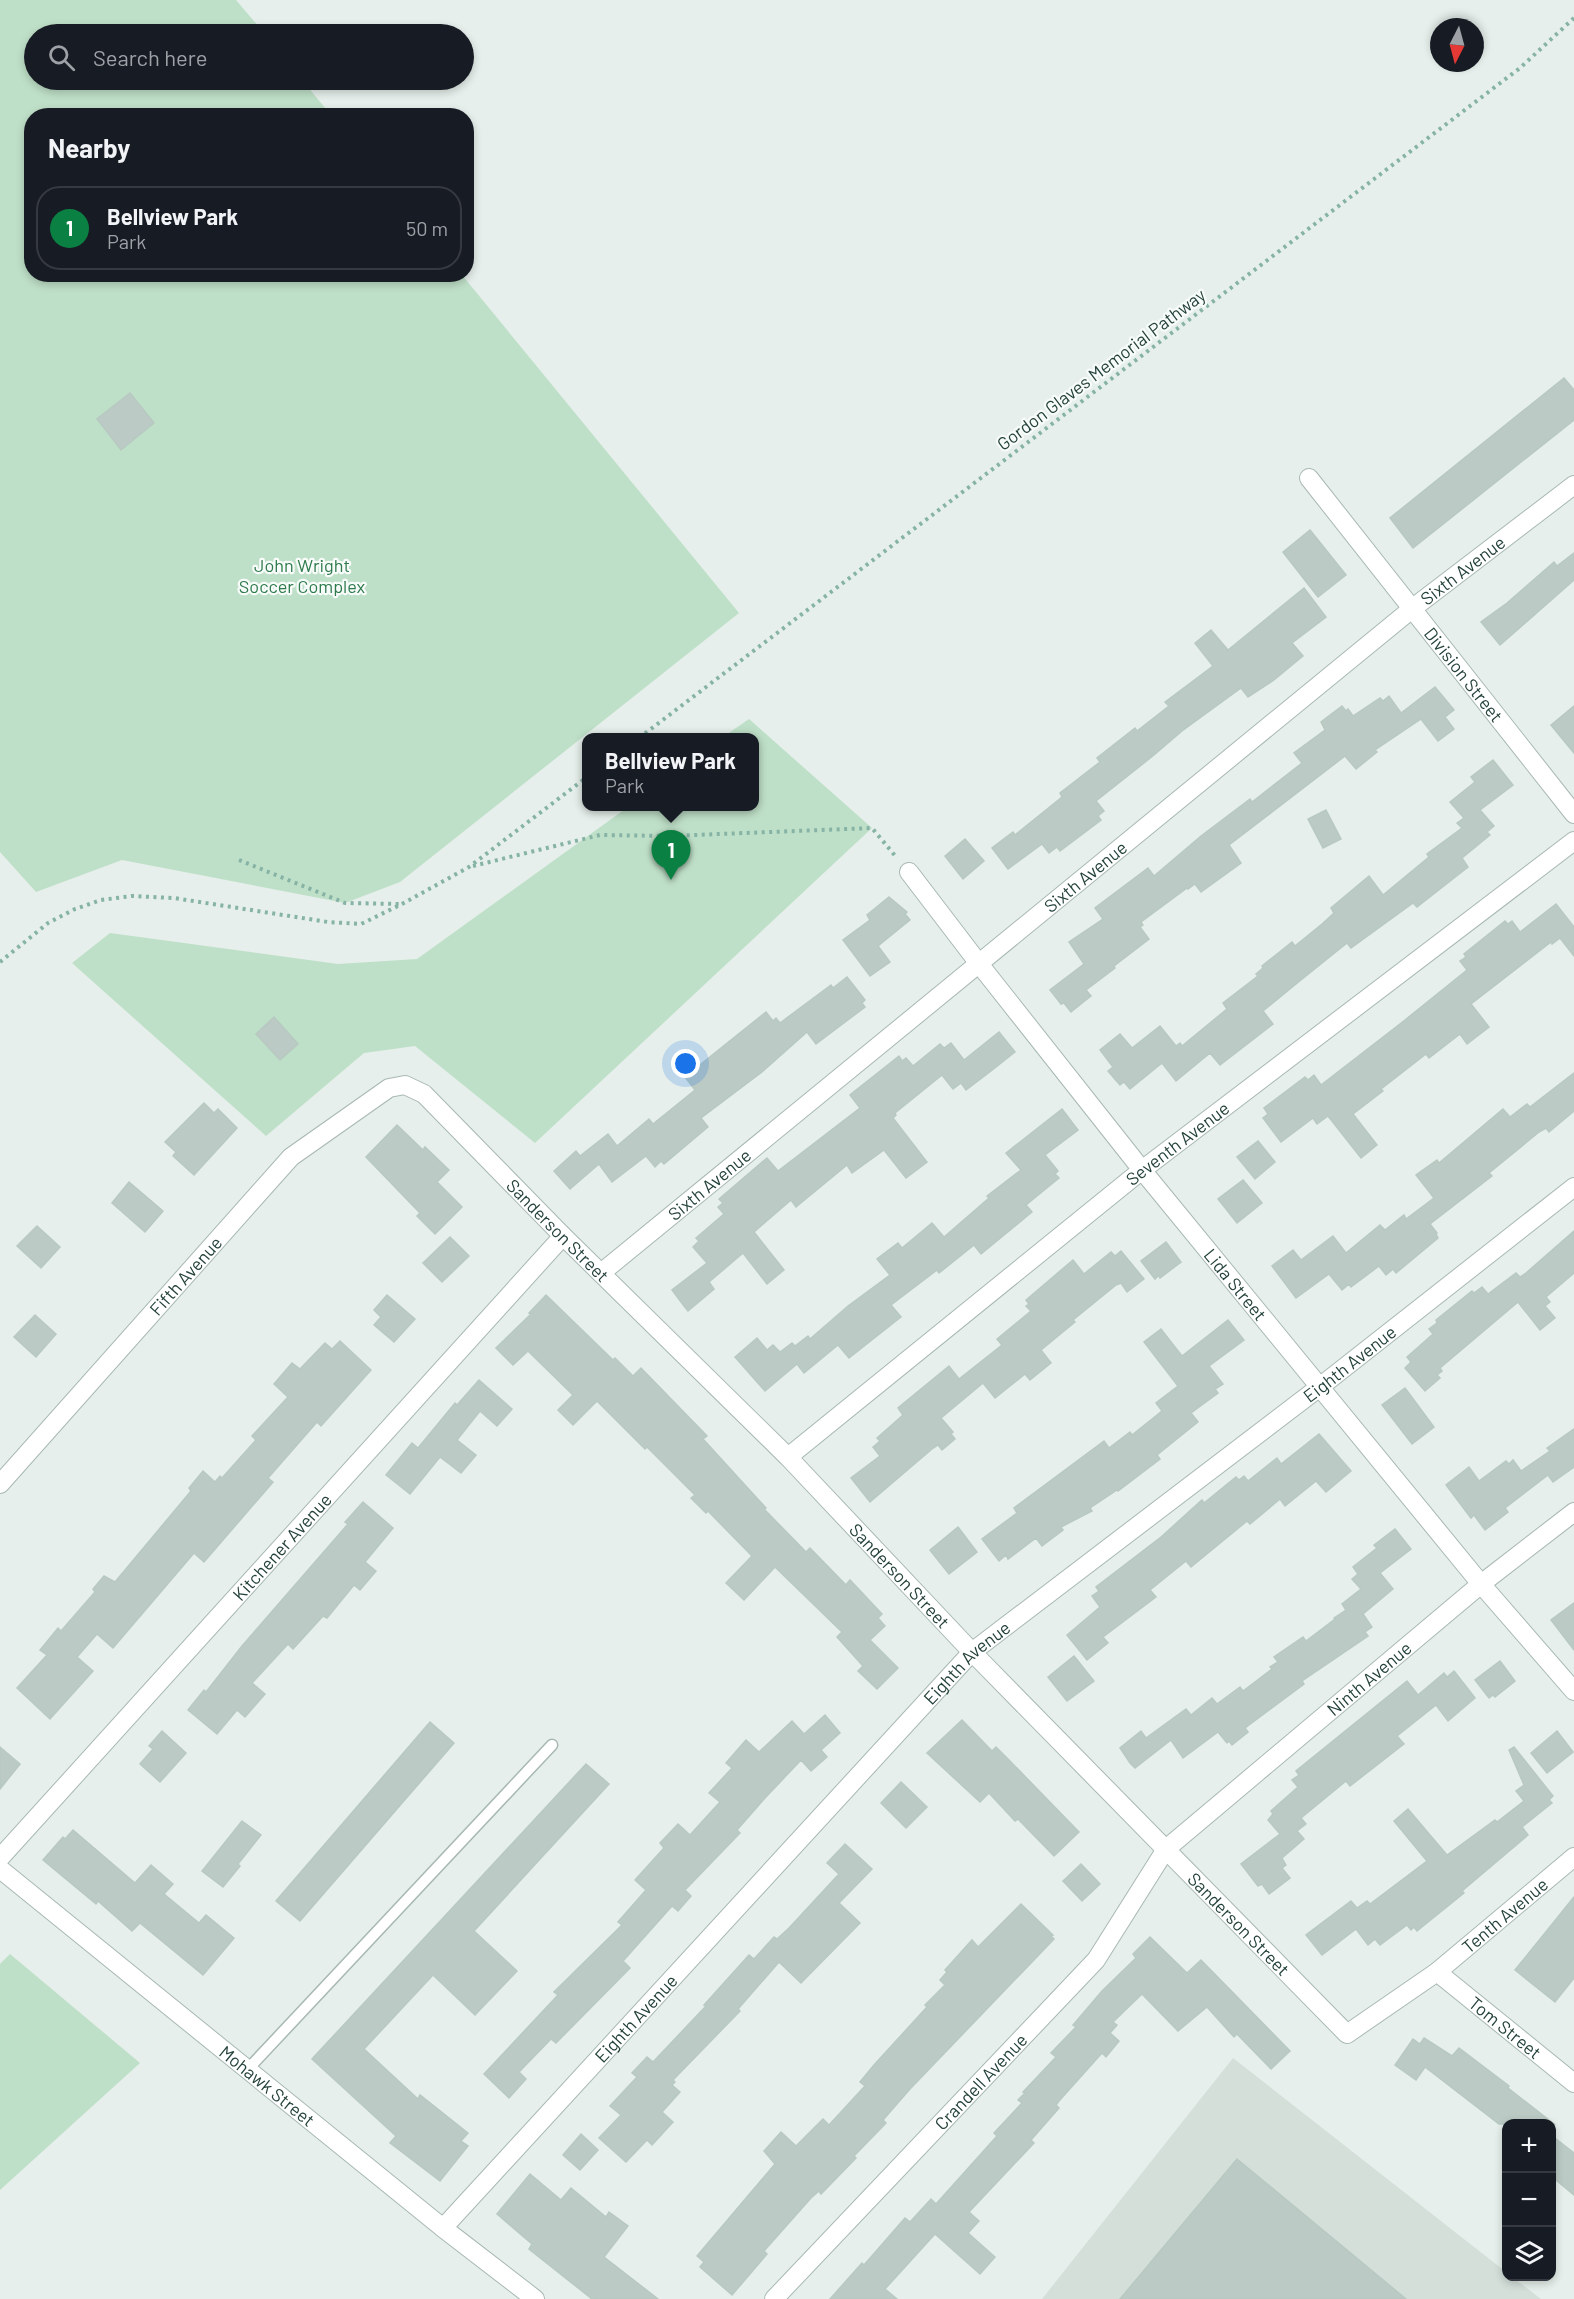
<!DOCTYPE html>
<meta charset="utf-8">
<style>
:root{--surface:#171b24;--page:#242831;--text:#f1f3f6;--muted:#9ea1a6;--line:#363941;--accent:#0b8043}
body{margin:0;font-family:Barlow,sans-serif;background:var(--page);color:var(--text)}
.controls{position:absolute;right:18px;bottom:18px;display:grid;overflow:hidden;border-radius:12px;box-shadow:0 3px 9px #0003}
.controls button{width:54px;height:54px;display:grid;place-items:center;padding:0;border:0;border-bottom:2px solid var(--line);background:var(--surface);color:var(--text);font:30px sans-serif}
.compass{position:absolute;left:1430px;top:18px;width:54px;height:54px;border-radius:50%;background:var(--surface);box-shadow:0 3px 9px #0003;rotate:186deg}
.you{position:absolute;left:686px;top:1064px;width:21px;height:21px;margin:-15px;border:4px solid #fff;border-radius:50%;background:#1a73e8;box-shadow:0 0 0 9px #1a73e833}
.badge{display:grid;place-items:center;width:39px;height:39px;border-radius:50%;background:var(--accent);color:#fff;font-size:20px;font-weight:700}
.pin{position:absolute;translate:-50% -50px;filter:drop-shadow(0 2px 3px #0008)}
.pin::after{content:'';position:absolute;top:32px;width:21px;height:18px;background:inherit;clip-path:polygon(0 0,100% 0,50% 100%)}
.popup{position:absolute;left:582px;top:733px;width:177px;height:78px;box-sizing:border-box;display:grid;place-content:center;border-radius:12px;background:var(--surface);filter:drop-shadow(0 2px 4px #0005);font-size:20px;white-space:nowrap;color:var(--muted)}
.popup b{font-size:22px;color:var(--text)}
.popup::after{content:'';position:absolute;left:50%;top:100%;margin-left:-12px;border:12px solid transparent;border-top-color:var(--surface)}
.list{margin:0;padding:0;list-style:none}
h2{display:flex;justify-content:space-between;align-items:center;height:78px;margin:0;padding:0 24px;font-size:26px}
h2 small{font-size:20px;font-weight:400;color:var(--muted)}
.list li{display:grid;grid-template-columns:39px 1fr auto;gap:18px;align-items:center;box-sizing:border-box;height:84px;margin:0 12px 12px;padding:0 12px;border:2px solid var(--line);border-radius:24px}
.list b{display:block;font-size:22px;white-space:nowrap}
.list p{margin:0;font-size:20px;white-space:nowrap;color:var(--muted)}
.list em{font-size:20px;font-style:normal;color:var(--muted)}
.icon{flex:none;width:33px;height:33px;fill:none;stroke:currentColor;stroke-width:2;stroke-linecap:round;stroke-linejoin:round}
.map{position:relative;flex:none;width:1574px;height:2299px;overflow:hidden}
.search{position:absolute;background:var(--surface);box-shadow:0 3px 9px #0003;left:24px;top:24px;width:450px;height:66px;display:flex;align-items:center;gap:15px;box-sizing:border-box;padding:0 21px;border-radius:33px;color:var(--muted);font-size:22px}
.panel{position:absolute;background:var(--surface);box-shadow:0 3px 9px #0003;left:24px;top:108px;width:450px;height:174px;border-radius:24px}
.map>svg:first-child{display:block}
</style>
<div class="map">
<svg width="1574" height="2299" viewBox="0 0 1574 2299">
<rect width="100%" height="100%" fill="#e6efeb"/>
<path fill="#d4dfda" d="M1233 2058 1506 2272V2276L1512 2277 1541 2299H1042Z"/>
<g fill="#bfe0c8">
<path d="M0 0H236L265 34H34V80H302L331 115 32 116V274L462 275 739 613 400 882 345 903 122 860 36 892 0 852Z"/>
<path d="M749 719 872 828 535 1143 415 1046 364 1053 266 1136 72 963 110 933 338 964 417 959 628 807 755 806V738L723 737Z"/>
<path d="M10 1954 140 2063 0 2190V1964Z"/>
</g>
<g fill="#bbcac4" stroke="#b8c9c2" stroke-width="1.5">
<path d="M1564 378 1574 390V420L1413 548 1390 518Z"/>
<path d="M130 393 154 423 121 450 97 419Z"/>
<path d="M1310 530 1346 575 1318 597 1283 552Z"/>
<path d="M1574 553V580L1500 645 1481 622 1507 603 1554 562 1557 566Z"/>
<path d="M1304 588 1326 617 1292 643 1303 656 1274 680 1248 697 1241 688 1182 731 1154 755 1096 801 1104 811 1098 816 1101 820 1060 851 1057 847 1049 853 1042 844 1008 869 992 848 1013 832 1015 835 1062 797 1060 793 1100 762 1097 758 1135 728 1137 731 1169 706 1165 702 1213 666 1195 643 1211 630 1228 650Z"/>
<path d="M1435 687 1454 710 1445 717 1454 729 1438 741 1421 719 1375 750 1377 752 1356 769 1345 756 1229 845 1241 863 1201 892 1195 884 1188 889 1187 888 1141 922 1143 925 1140 927 1149 939 1114 966 1115 968 1086 990 1091 996 1071 1012 1064 1003 1061 1004 1050 990 1084 964 1069 942 1103 919 1095 908 1148 868 1154 876 1201 836 1250 799 1252 802 1302 763 1294 753 1325 730 1321 722 1342 706 1346 711 1348 709 1353 716 1380 698 1383 701 1389 696 1401 713Z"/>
<path d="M1574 706V753L1551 725Z"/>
<path d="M1493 760 1513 785 1480 810 1494 826 1487 832 1490 835 1462 858 1468 867 1463 871 1417 907 1413 903 1351 948 1347 943 1296 984 1263 1011 1273 1024 1220 1065 1210 1053 1176 1081 1162 1063 1130 1089 1124 1082 1120 1085 1108 1071 1113 1067 1100 1050 1120 1034 1132 1048 1160 1026 1176 1046 1180 1043 1182 1046 1227 1009 1223 1003 1258 976 1256 974 1263 968 1262 966 1292 942 1295 946 1322 924 1334 913 1331 908 1369 876 1383 895 1429 857 1427 854 1462 828 1457 823 1464 818 1450 802 1475 782 1471 777Z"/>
<path d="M1326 810 1341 839 1323 848 1308 819Z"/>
<path d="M965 839 984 861 963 879 945 856Z"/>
<path d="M889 897 907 912 905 914 910 920 878 946 890 962 870 976 843 940 870 920 867 915Z"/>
<path d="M1556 904 1574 927V956L1560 938 1552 944 1551 942 1471 1004 1489 1027 1467 1044 1460 1034 1429 1058 1426 1054 1381 1089 1383 1091 1353 1114 1377 1145 1361 1158 1328 1116 1317 1124 1313 1118 1281 1142 1263 1118 1268 1114 1264 1108 1305 1077 1308 1080 1314 1075 1321 1085 1405 1020 1467 970 1460 961 1466 957 1464 954 1505 921 1508 924 1512 921 1520 932Z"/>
<path d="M847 977 865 1000 862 1003 865 1007 816 1044 807 1032 762 1072 701 1118 708 1127 664 1164 661 1161 655 1167 646 1156 612 1182 599 1164 570 1189 554 1171 576 1151 580 1156 608 1134 617 1146 649 1119 653 1124 695 1090 685 1077 766 1012 773 1021 776 1018 780 1023 831 985 833 988Z"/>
<path d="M274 1017 298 1044 280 1060 256 1034Z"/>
<path d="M999 1032 1015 1052 991 1071 966 1090 961 1083 953 1089 942 1075 895 1113 896 1115 893 1118 927 1162 906 1178 884 1150 852 1173 847 1165 796 1207 791 1200 754 1232 784 1270 767 1284 743 1253 709 1282 714 1289 688 1311 684 1306 672 1290 707 1263 693 1247 699 1241 696 1238 724 1214 718 1207 723 1203 719 1199 767 1158 778 1171 860 1108 850 1095 899 1056 902 1061 906 1058 913 1066 940 1044 944 1048 951 1043 964 1060Z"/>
<path d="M1574 1073V1111L1549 1132 1546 1128 1539 1132 1489 1173 1492 1176 1430 1224 1437 1233 1436 1234 1438 1238 1396 1273 1393 1269 1386 1275 1379 1266 1351 1287 1349 1284 1342 1290 1329 1274 1296 1298 1272 1266 1293 1250 1301 1260 1333 1236 1346 1253 1380 1225 1385 1230 1404 1215 1406 1219 1434 1198 1416 1175 1437 1160 1439 1163 1503 1109 1510 1117 1527 1104 1530 1107Z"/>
<path d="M204 1103 214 1113 218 1109 237 1128 194 1175 173 1156 176 1152 165 1142Z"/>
<path d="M1062 1109 1078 1130 1045 1155 1058 1171 1055 1174 1059 1178 1026 1205 1032 1212 981 1254 974 1245 939 1273 937 1270 891 1305 901 1317 849 1358 838 1345 804 1373 797 1364 765 1391 735 1357 757 1338 767 1350 773 1345 780 1352 792 1343 795 1346 808 1336 810 1339 848 1306 890 1275 877 1259 898 1243 902 1248 932 1223 944 1237 989 1198 987 1196 1021 1170 1006 1153Z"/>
<path d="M397 1125 423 1150 425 1147 449 1170 437 1182 462 1207 435 1234 417 1216 420 1213 366 1157Z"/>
<path d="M1258 1141 1275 1162 1255 1179 1237 1157Z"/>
<path d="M1243 1180 1262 1203 1237 1223 1218 1199Z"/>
<path d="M129 1182 163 1211 145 1232 112 1203Z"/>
<path d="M37 1226 60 1247 41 1268 17 1246Z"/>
<path d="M1574 1231V1273L1546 1297 1550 1302 1545 1306 1555 1318 1540 1330 1518 1302 1440 1368 1442 1371 1437 1375 1440 1378 1425 1391 1405 1368 1411 1362 1407 1357 1433 1334 1429 1329 1437 1323 1436 1320 1472 1291 1474 1293 1482 1287 1488 1294 1516 1273 1520 1277 1526 1273Z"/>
<path d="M450 1237 469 1256 442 1282 423 1263Z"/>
<path d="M1166 1242 1181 1262 1160 1278 1159 1275 1155 1279 1141 1261Z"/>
<path d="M1121 1251 1144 1279 1127 1292 1121 1283 1116 1285 1073 1320 1075 1322 1041 1350 1051 1363 1030 1380 1025 1374 995 1398 983 1383 941 1418 953 1432 951 1434 955 1439 942 1450 938 1445 932 1449 870 1502 851 1478 880 1456 873 1447 880 1441 877 1438 903 1415 898 1408 949 1366 959 1379 1002 1345 997 1339 1031 1311 1026 1306 1029 1304 1026 1300 1073 1260 1084 1274 1111 1252 1115 1256Z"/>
<path d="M387 1295 415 1319 394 1342 374 1325 381 1317 374 1310Z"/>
<path d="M546 1295 613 1360 615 1358 633 1376 641 1368 707 1436 703 1439 766 1508 764 1509 806 1552 810 1548 846 1585 850 1580 882 1614 878 1618 885 1626 870 1640 898 1668 877 1689 858 1671 863 1666 837 1637 842 1632 775 1567 744 1600 726 1583 752 1556 708 1511 706 1513 691 1498 695 1495 647 1447 645 1449 597 1401 573 1425 558 1410 573 1395 528 1351 513 1365 496 1348 531 1314 529 1313Z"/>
<path d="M35 1315 56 1334 36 1357 14 1337Z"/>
<path d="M1228 1320 1244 1340 1209 1366 1223 1384 1215 1389 1218 1393 1191 1413 1198 1422 1157 1455 1160 1459 1118 1491 1117 1490 1090 1508 1092 1511 1061 1527 1063 1530 1042 1546 1036 1538 1008 1559 1006 1555 999 1561 982 1539 1017 1513 1014 1508 1104 1441 1109 1448 1130 1432 1132 1435 1162 1411 1156 1403 1178 1386 1144 1342 1161 1329 1182 1356Z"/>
<path d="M340 1341 371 1370 321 1426 317 1422 268 1478 273 1482 204 1562 194 1553 113 1648 97 1634 77 1657 93 1671 50 1719 17 1688 47 1655 40 1650 58 1628 61 1631 95 1592 93 1589 104 1576 115 1582 191 1491 189 1488 203 1471 215 1482 220 1476 222 1478 256 1440 252 1436 288 1397 274 1384 292 1363 300 1369 325 1343 332 1349Z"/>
<path d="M479 1380 512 1409 497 1426 480 1411 457 1440 476 1455 461 1473 440 1457 410 1494 386 1475 412 1443 418 1448 455 1403 457 1405Z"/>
<path d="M1405 1388 1434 1427 1412 1444 1382 1405Z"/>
<path d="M1574 1429V1467L1553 1482 1548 1475 1505 1508 1508 1512 1485 1530 1474 1515 1471 1518 1446 1485 1469 1467 1479 1481 1506 1461 1509 1464 1513 1460 1521 1471 1550 1451 1547 1448Z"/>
<path d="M1319 1434 1351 1471 1326 1492 1316 1481 1285 1506 1280 1499 1250 1524 1247 1521 1191 1567 1186 1561 1150 1590 1156 1597 1103 1637 1108 1643 1087 1660 1067 1635 1100 1607 1092 1596 1099 1591 1096 1587 1161 1537 1202 1500 1204 1503 1236 1477 1239 1480 1244 1476 1248 1481 1277 1458 1281 1464Z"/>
<path d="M363 1502 393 1528 365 1562 376 1571 360 1590 354 1585 327 1618 323 1616 293 1649 288 1644 252 1683 265 1694 245 1717 237 1710 217 1734 188 1710 204 1690 206 1692 242 1646 348 1524 345 1522Z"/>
<path d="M958 1527 977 1552 949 1574 930 1550Z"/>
<path d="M1395 1529 1411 1549 1380 1573 1393 1589 1363 1614 1372 1627 1365 1632 1368 1636 1302 1681 1304 1684 1245 1728 1248 1732 1232 1745 1229 1741 1227 1743 1218 1732 1183 1758 1171 1740 1135 1768 1130 1763 1120 1748 1141 1731 1146 1738 1186 1709 1191 1715 1212 1698 1217 1704 1240 1687 1243 1691 1272 1669 1270 1667 1278 1662 1274 1657 1303 1637 1306 1641 1335 1619 1334 1618 1346 1610 1342 1604 1361 1589 1352 1579 1358 1574 1353 1567 1377 1548 1374 1545Z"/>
<path d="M1574 1603V1650L1551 1620Z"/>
<path d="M1074 1656 1094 1681 1067 1701 1048 1677Z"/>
<path d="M1500 1661 1515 1681 1495 1697 1493 1695 1489 1698 1475 1680Z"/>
<path d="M1454 1671 1475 1698 1448 1721 1436 1705 1397 1736 1404 1744 1350 1786 1346 1781 1301 1818 1306 1824 1297 1831 1304 1839 1282 1858 1286 1865 1282 1868 1290 1878 1269 1894 1262 1884 1258 1886 1241 1864 1280 1834 1268 1820 1273 1814 1271 1811 1298 1787 1292 1780 1299 1775 1296 1771 1407 1681 1418 1695 1444 1673 1447 1677Z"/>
<path d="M825 1715 840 1733 821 1750 827 1757 811 1771 801 1760 765 1798 737 1830 740 1833 685 1890 691 1896 678 1911 672 1906 623 1961 630 1968 556 2043 551 2039 519 2072 526 2079 509 2098 484 2074 558 1995 554 1992 622 1925 618 1922 646 1890 635 1880 664 1848 660 1843 678 1824 690 1835 720 1802 709 1793 732 1768 726 1763 746 1740 759 1752 792 1721 804 1734Z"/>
<path d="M962 1720 992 1751 996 1747 1009 1760 1079 1832 1054 1856 1018 1819 1015 1821 989 1793 980 1802 927 1753Z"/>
<path d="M430 1722 454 1743 300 1921 276 1901Z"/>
<path d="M162 1731 186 1753 160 1782 140 1764 153 1749 149 1746Z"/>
<path d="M1557 1731 1573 1752 1547 1773 1531 1753Z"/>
<path d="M0 1747 20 1764 0 1789Z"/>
<path d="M1514 1747 1553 1796 1549 1800 1552 1803 1522 1827 1528 1835 1462 1891 1464 1893 1417 1931 1414 1927 1411 1930 1407 1925 1380 1945 1375 1939 1368 1945 1356 1929 1322 1955 1306 1935 1351 1901 1357 1908 1367 1901 1370 1904 1427 1861 1394 1821 1408 1809 1447 1855 1495 1820 1497 1822 1524 1801 1516 1791 1524 1785 1509 1750Z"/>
<path d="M586 1764 609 1784 474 1931 517 1971 475 2015 433 1975 364 2049 418 2099 420 2095 468 2133 461 2141 468 2146 440 2181 390 2143 396 2136 312 2059Z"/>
<path d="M901 1782 927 1807 906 1828 881 1803Z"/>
<path d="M242 1821 261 1835 238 1864 240 1866 223 1887 202 1871Z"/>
<path d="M73 1830 135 1883 151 1865 173 1884 164 1894 199 1923 206 1915 234 1938 203 1975 140 1923 132 1931 98 1901 96 1904 43 1860 63 1837 65 1839Z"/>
<path d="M845 1844 872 1869 839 1903 860 1923 801 1983 779 1962 738 2009 740 2011 673 2080 675 2082 672 2085 680 2092 662 2112 673 2122 652 2145 647 2140 626 2162 599 2138 621 2115 610 2106 637 2077 632 2073 647 2057 653 2062 706 2006 704 2005 749 1955 754 1959 774 1937 777 1939 789 1928 839 1874 827 1863Z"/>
<path d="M1081 1864 1100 1884 1082 1901 1063 1881Z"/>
<path d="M1574 1897V1978L1555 2002 1515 1970Z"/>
<path d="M1021 1904 1053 1935 1051 1936 1054 1939 910 2089 883 2120 886 2123 854 2156 856 2158 821 2194 819 2191 811 2198 764 2251 767 2254 732 2295 700 2267 704 2262 697 2256 775 2164 764 2151 781 2132 796 2146 823 2119 829 2125 865 2086 860 2082 874 2065 927 2007 925 2005 945 1985 940 1980 947 1972 945 1970 972 1940 978 1947Z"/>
<path d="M1150 1937 1187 1973 1201 1960 1290 2051 1271 2069 1237 2034 1234 2037 1207 2007 1178 2031 1142 1994 1113 2022 1117 2025 1110 2033 1119 2041 1106 2057 1102 2053 1059 2101 1056 2105 1059 2108 1031 2140 1034 2143 969 2212 979 2221 968 2233 995 2257 980 2274 935 2234 885 2289 897 2299H830L862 2263 864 2265 905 2218 910 2222 931 2199 936 2204 997 2136 994 2133 1022 2103 1018 2100 1025 2093 1023 2092 1056 2057 1051 2053 1076 2027 1073 2025 1102 1991 1136 1958 1133 1954Z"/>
<path d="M1424 2038 1452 2056 1459 2048 1509 2086 1508 2088 1554 2124H1499L1425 2067 1416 2080 1395 2065 1413 2039 1420 2044Z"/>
<path d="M581 2134 598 2150 580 2170 563 2155Z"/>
<path d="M1551 2135 1574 2153V2195L1551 2176Z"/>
<path d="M1237 2159 1406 2299H1120Z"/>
<path d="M530 2174 561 2200 571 2188 606 2217 609 2212 628 2226 604 2257 658 2299H592L529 2249 532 2244 497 2214Z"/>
</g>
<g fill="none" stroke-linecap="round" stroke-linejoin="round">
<defs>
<path id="service" d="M248 2069 552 1745"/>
<g id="minor">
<path id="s1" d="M1309 478 1574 814"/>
<path id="s2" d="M909 872 980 965 1142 1170 1481 1584 1574 1691"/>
<path id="s3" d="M601 1273 1413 608 1574 485"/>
<path id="s4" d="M788 1457 1142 1170 1574 841"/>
<path id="s5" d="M0 1484 291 1157 389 1088 405 1085 424 1094 563 1236 788 1457 972 1652 1347 2034 1437 1972 1574 1857"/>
<path id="s6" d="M0 1858 563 1236"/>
<path id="s7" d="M1437 1972 1574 2083"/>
<path id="s8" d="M443 2228 972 1652 1321 1386 1574 1187"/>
<path id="s9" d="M774 2299 1096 1960 1166 1849 1481 1584 1574 1512"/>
</g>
<g id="tertiary">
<path id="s10" d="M0 1869 443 2228 535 2299"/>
</g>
</defs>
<use href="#service" stroke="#a8b8b2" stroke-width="13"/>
<use href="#minor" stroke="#a8b8b2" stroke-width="20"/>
<use href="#tertiary" stroke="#a8b8b2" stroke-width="20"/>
<g stroke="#86b3a5" stroke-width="4" stroke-dasharray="3 4.5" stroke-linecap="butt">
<path d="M639 738 1520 68 1574 18"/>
<path d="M239 860 345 903 401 904"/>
<path d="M473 866 600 835 669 836 872 828 897 858"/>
<path d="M0 962 48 923 75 909 101 900 132 896 174 898 328 922 361 924 402 904 469 867 587 777"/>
</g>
<use href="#service" stroke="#fff" stroke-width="10"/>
<use href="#minor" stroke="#fff" stroke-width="18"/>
<use href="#tertiary" stroke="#fff" stroke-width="18"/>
</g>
<g text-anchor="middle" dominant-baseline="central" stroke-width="4.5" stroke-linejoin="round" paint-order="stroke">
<g font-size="18" fill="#24423a" stroke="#f7fbf9">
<text transform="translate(1101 369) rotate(-37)">Gordon Glaves Memorial Pathway</text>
<text stroke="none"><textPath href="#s3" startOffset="1112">Sixth Avenue</textPath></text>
<text stroke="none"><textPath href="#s1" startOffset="250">Division Street</textPath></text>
<text stroke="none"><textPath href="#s3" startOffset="626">Sixth Avenue</textPath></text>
<text stroke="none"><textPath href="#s4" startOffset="500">Seventh Avenue</textPath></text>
<text stroke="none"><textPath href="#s3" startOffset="140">Sixth Avenue</textPath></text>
<text stroke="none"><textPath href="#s5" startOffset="786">Sanderson Street</textPath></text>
<text stroke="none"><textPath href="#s5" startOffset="279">Fifth Avenue</textPath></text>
<text stroke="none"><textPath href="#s2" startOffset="526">Lida Street</textPath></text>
<text stroke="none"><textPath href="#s8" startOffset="1257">Eighth Avenue</textPath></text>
<text stroke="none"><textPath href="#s6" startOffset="420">Kitchener Avenue</textPath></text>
<text stroke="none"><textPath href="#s5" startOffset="1272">Sanderson Street</textPath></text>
<text stroke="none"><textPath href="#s8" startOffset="771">Eighth Avenue</textPath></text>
<text stroke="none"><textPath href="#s9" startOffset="864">Ninth Avenue</textPath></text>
<text stroke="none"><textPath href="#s5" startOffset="2110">Tenth Avenue</textPath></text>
<text stroke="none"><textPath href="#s5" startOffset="1758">Sanderson Street</textPath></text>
<text stroke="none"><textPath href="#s8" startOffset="285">Eighth Avenue</textPath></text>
<text stroke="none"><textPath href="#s7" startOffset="88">Tom Street</textPath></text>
<text stroke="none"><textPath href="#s9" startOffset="300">Crandell Avenue</textPath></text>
<text stroke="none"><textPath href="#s10" startOffset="344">Mohawk Street</textPath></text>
</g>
<g font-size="18" fill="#2d7a4b" stroke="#f7fbf9">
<text x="302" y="565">John Wright<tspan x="302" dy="21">Soccer Complex</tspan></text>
</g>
</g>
</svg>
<div class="controls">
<button>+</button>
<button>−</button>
<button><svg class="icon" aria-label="layers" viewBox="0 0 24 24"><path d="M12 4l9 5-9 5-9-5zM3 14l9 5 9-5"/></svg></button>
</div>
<svg class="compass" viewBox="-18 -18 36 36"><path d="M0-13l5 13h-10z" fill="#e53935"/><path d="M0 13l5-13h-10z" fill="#9ea1a6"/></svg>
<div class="you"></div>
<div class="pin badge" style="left:671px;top:880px">1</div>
<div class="popup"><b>Bellview Park</b>Park</div>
<div class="search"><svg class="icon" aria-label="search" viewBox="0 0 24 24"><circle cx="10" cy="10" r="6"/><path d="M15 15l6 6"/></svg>Search here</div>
<section class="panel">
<h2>Nearby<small></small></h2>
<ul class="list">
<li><span class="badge">1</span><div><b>Bellview Park</b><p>Park</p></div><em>50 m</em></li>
</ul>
</section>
</div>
